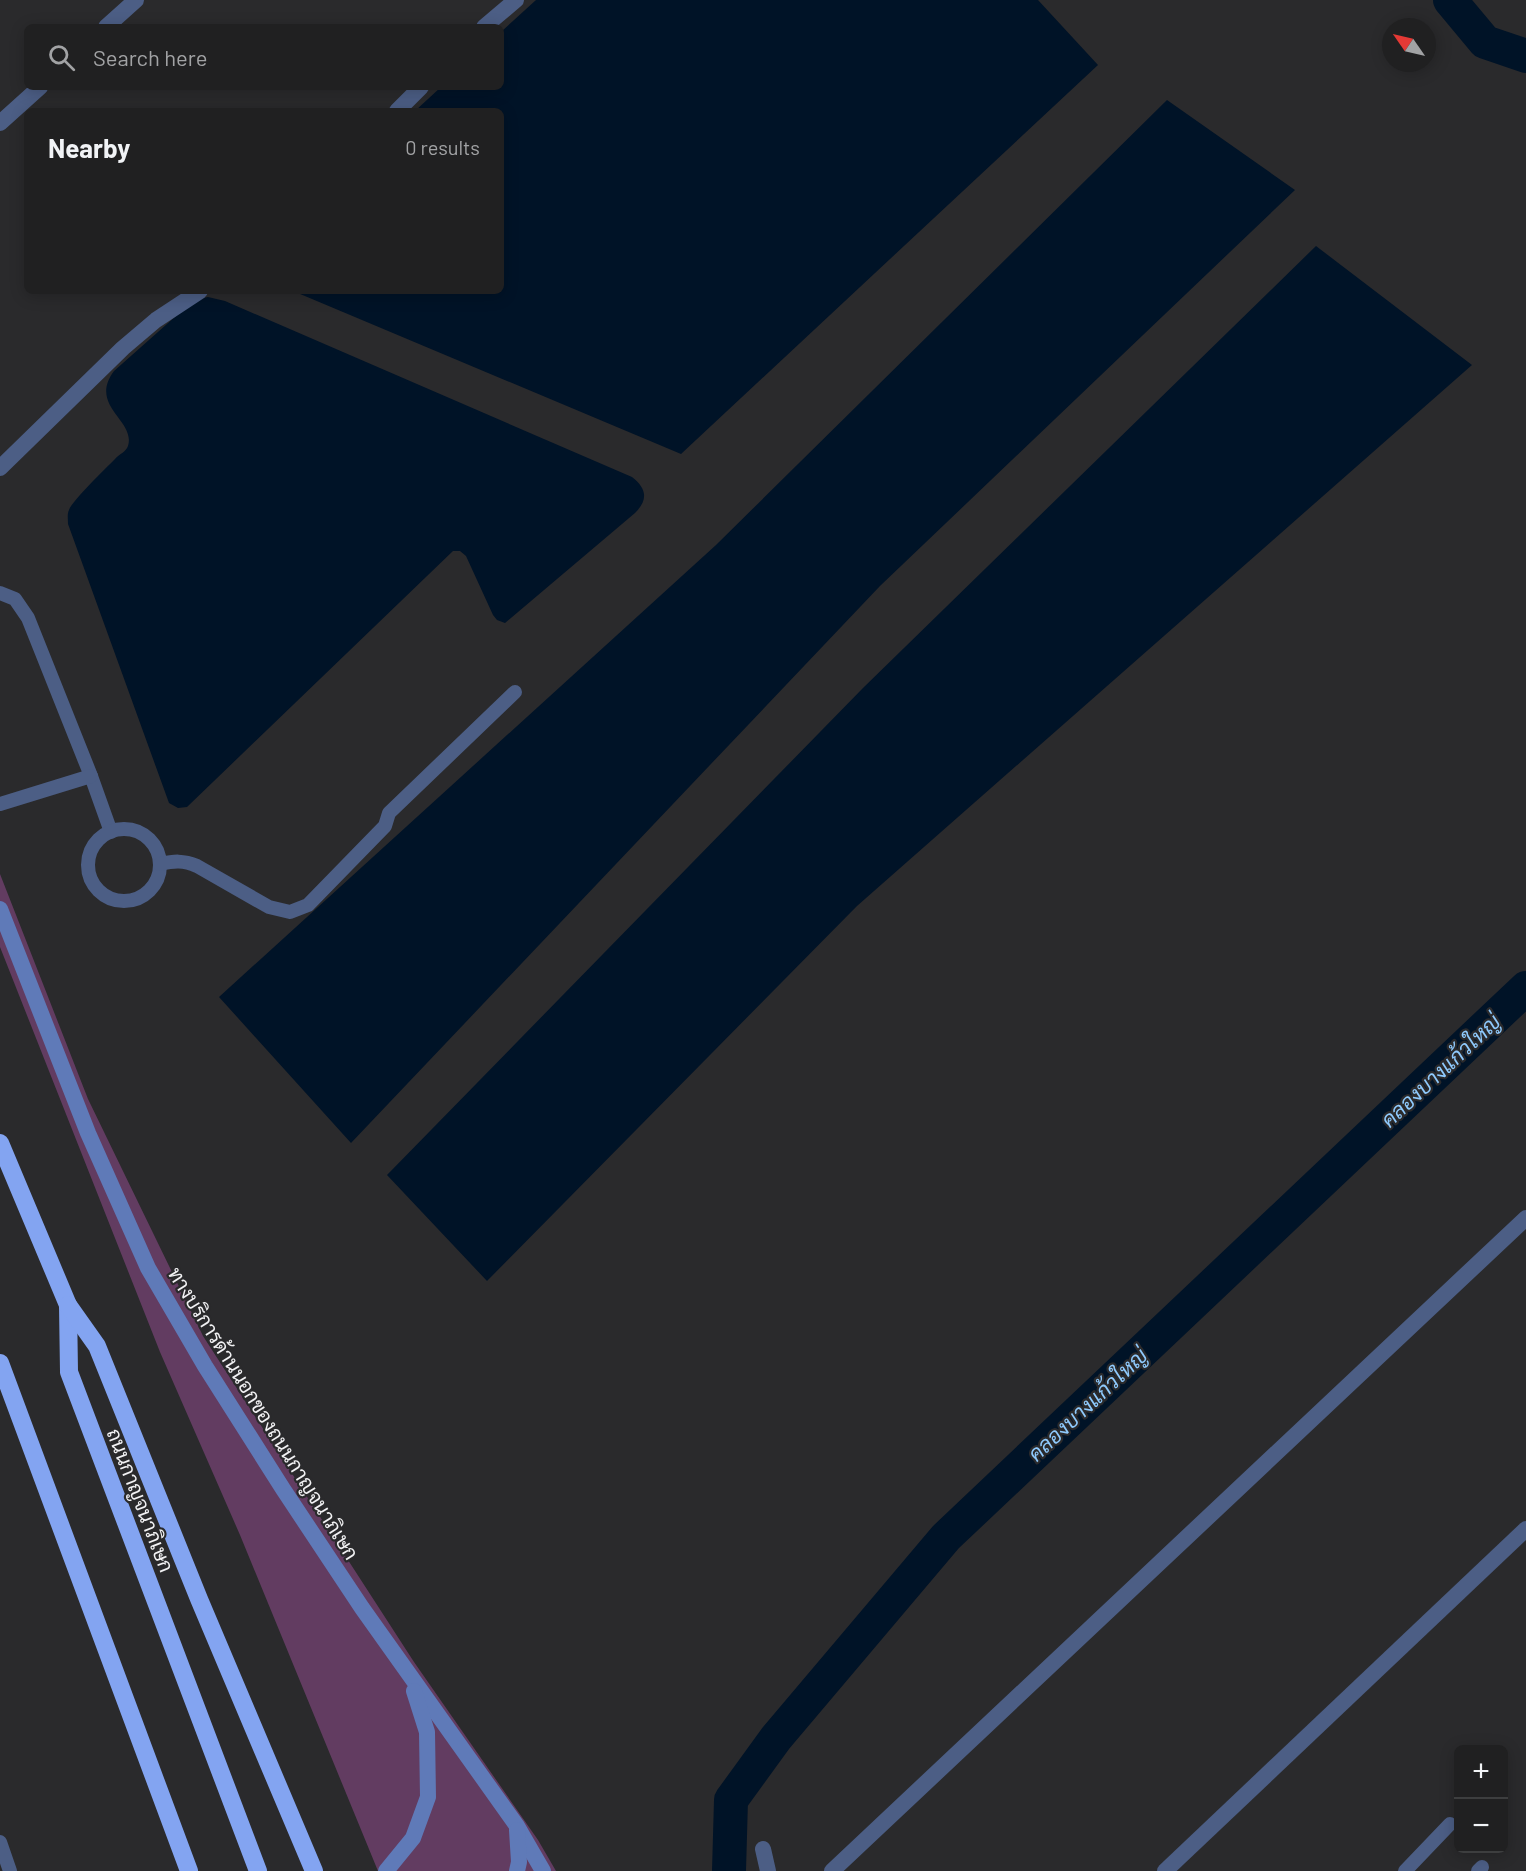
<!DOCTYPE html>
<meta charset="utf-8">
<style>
:root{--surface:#202021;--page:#2d2d2e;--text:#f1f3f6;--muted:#a2a3a5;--line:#3d3e3f}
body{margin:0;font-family:Barlow,Sarabun,sans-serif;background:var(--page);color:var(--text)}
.controls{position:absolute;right:18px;bottom:18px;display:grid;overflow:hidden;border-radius:9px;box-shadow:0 3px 15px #0003}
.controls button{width:54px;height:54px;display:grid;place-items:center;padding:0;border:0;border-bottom:2px solid var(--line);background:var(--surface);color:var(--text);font:30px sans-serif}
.compass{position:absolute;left:1382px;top:18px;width:54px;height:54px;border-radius:50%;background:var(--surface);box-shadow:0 3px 15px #0003;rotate:304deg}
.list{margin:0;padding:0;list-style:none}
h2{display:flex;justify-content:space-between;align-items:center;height:78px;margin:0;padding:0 24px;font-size:26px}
h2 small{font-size:20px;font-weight:400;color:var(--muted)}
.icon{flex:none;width:33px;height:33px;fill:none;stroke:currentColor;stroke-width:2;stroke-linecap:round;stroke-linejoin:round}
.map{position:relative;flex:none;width:1526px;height:1871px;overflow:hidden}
.search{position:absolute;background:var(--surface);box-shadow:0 3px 15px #0003;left:24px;top:24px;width:480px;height:66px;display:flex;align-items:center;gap:15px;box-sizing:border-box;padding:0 21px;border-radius:9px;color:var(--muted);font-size:22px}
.panel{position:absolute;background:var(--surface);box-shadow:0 3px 15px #0003;left:24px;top:108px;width:480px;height:186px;border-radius:9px}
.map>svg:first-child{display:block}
</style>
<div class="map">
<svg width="1526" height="1871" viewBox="0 0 1526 1871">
<rect width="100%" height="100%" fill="#2a2a2c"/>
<path fill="#623c61" d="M0 874 88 1099 203 1336 414 1662 538 1840 556 1871H378L240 1535 160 1352 0 947Z"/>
<g fill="#001327">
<path d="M536 0H1038L1098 65 681 454 293 291H501V111H415L441 87H501V32Z"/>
<path d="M1167 100 1295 190 880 586 351 1143 219 997 716 545Z"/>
<path d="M1316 246 1472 365 857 906 487 1281 387 1175 863 688Z"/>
<path d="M208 297 225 301 632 477C646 488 649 499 635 513L505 623 497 620 493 615 466 556 460 551H453L187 807 178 808 169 803 68 524C68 519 67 514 69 510 72 501 106 468 115 459 119 454 126 452 128 446 136 420 88 406 114 371L194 300Z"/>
</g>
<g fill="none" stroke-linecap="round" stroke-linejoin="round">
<g stroke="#001327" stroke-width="34">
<path d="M1450 0 1485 42 1526 56"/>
<path d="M729 1871 731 1800 776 1738 946 1537 1526 988"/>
</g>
<g stroke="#4c5e85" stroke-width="14">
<path d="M0 593 15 599 28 618 91 776 111 832"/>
<path d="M0 804 91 776"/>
<circle cx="124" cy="865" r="36"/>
<path d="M160 864C174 861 183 860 197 866L269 907 290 912 308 905 385 826 389 813 515 692"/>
<path d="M0 1842 10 1871"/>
<path d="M1405 1871 1450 1824"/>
<path d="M1478 1871 1482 1867"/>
</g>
<g stroke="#4c5e85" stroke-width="16">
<path d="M106 27 136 0"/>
<path d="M484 27 516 0"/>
<path d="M397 111 421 87"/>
<path d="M0 123 40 87"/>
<path d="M0 468 123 348 156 320 200 291"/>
<path d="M763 1849 768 1871"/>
<path d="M832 1871 1526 1218"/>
<path d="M1165 1871 1526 1529"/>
</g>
<g stroke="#5f7ab8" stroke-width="16">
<path d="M0 909 88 1133 148 1268 205 1366 283 1489 362 1608 517 1826 543 1871"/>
<path d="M517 1830 519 1862 517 1871"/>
<path d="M386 1871 413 1838 428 1797 427 1732 414 1691"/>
</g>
<g stroke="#83a4f1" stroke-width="18">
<path d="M0 1143 68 1305 69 1372 258 1871"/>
<path d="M68 1305 97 1346 199 1599 314 1871"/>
<path d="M0 1363 189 1871"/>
</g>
</g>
<g text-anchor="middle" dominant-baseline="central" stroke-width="4.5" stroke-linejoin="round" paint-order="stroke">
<g font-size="20" fill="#f2f2f4" stroke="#2a2a2c">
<text transform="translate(264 1413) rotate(58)">ทางบริการด้านนอกของถนนกาญจนาภิเษก</text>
<text transform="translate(141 1500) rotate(69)">ถนนกาญจนาภิเษก</text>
</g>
<g font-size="21" font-style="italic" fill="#8fcafd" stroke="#2a2a2c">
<text transform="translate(1440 1070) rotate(-43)">คลองบางแก้วใหญ่</text>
<text transform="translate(1087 1404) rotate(-43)">คลองบางแก้วใหญ่</text>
</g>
</g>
</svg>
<div class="controls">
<button>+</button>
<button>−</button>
</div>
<svg class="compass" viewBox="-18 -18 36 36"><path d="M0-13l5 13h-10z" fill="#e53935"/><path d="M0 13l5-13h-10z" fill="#a2a3a5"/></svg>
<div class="search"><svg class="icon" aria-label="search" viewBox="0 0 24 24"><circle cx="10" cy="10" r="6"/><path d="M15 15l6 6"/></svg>Search here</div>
<section class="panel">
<h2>Nearby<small>0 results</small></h2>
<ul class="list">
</ul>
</section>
</div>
